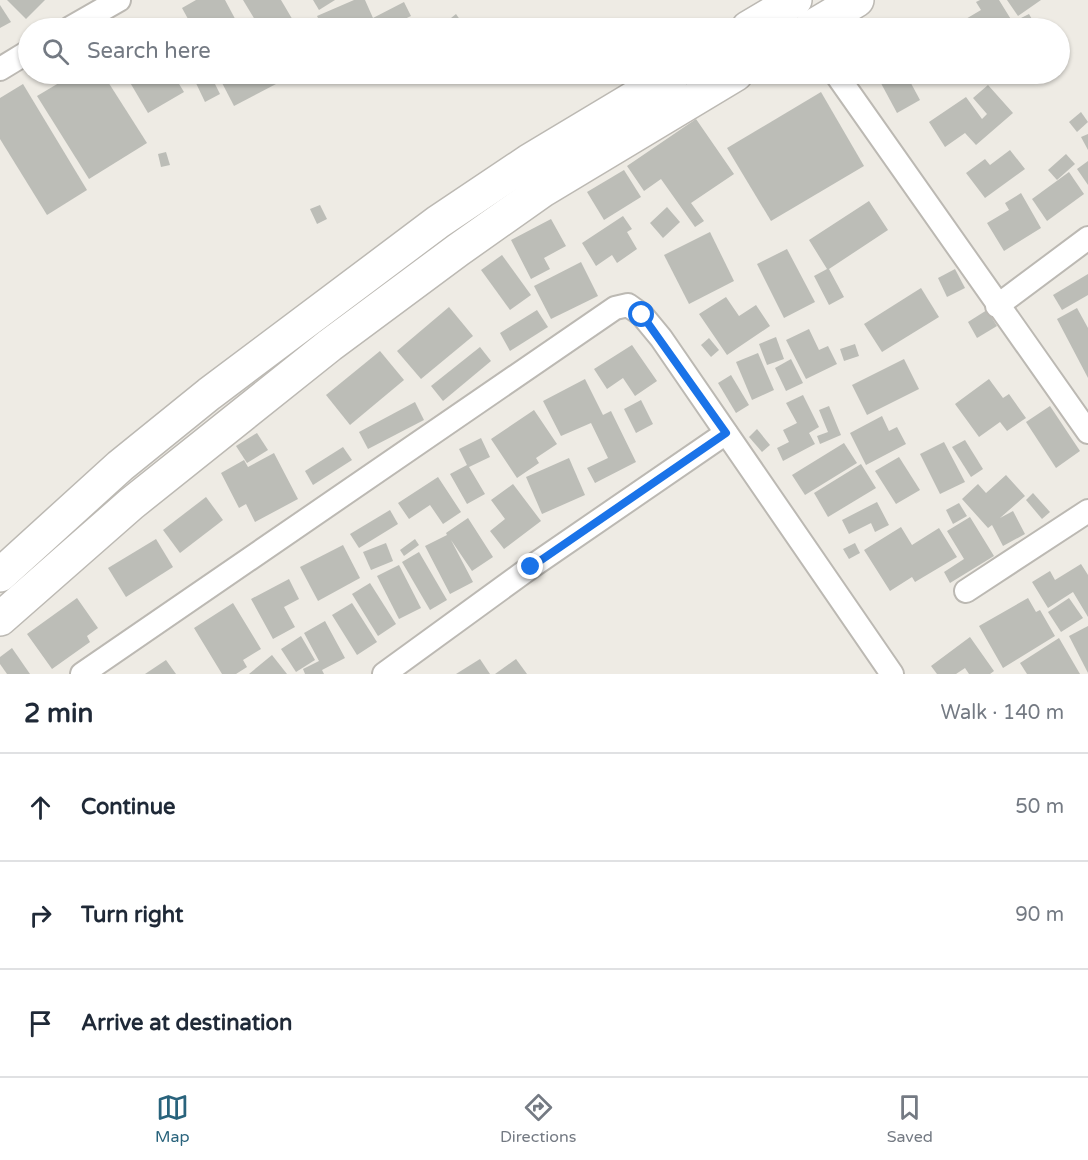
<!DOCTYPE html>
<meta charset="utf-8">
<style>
:root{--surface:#fff;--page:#f2f2f3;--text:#1f2937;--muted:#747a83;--line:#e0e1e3;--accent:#29637c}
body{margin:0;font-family:"Varela Round",sans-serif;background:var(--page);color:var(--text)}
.stop{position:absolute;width:18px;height:18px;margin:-14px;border:4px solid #1a73e8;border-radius:50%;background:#fff}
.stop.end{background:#1a73e8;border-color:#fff;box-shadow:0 2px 6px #0008}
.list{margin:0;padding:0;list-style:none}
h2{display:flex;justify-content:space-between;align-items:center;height:78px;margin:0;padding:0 24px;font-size:26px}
h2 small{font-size:20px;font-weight:400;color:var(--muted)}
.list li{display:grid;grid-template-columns:39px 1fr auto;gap:18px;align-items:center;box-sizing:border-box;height:108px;padding:0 24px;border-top:2px solid var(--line)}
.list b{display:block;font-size:22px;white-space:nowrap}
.list em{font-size:20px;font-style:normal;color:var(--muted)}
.icon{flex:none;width:33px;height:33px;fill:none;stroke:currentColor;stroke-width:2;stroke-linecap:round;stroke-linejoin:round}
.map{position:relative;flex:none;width:1088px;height:674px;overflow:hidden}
.search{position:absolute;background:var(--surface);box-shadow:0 2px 4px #0004;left:18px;right:18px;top:18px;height:66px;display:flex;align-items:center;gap:15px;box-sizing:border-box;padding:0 21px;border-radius:33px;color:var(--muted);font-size:22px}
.sheet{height:402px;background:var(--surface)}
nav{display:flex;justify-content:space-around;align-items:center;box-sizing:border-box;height:84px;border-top:2px solid var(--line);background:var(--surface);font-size:16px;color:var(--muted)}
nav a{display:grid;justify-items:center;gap:3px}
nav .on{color:var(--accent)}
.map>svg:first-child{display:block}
</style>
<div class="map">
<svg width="1088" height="674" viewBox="0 0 1088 674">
<rect width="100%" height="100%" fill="#eeebe4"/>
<g fill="#bcbdb7">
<path d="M7 0H45L26 19Z"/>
<path d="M196 0H225L240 28H193L182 8Z"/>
<path d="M243 0H281L294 22 282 28H260Z"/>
<path d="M313 0H335L319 10Z"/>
<path d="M354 0H365L373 18 404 2 411 16 386 28H377L372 18 349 28H323L317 16Z"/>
<path d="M980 0H999L1012 21 1000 28H962L959 23 981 10 976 2Z"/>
<path d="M1007 0H1041L1018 16Z"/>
<path d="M0 5 11 22 0 28Z"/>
<path d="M456 14 463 24 451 28 446 22Z"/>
<path d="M1029 14 1037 28H1022L1017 20Z"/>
<path d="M947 22 951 28H937Z"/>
<path d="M74 74H103L147 143 89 179 37 96Z"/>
<path d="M125 74H173L184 92 148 113Z"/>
<path d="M204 74H210L220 94 205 102 194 79Z"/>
<path d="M231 74H271L276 84 234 106 220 79Z"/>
<path d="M876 74H906L920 100 897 113Z"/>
<path d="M991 74H1008L996 81Z"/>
<path d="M23 84 87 190 47 215 0 139V98Z"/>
<path d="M988 85 1013 113 976 145 965 133 945 147 929 122 966 97 982 119 987 114 973 98Z"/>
<path d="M821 92 864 166 771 221 727 148Z"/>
<path d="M1081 112 1088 122 1077 132 1069 122Z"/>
<path d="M696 119 734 174 691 203 704 221 695 227 661 179 644 191 627 166Z"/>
<path d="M1088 134V150L1081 137Z"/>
<path d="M1010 150 1025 169 985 198 966 173 985 159 990 165Z"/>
<path d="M166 152 170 165 161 167 158 154Z"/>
<path d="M1066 154 1075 164 1057 180 1048 170Z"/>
<path d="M1088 161V185L1077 169Z"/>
<path d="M624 170 641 197 604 220 587 192Z"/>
<path d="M1069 172 1084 194 1047 221 1032 199Z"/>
<path d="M1021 193 1041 228 1004 251 987 223 1009 210 1005 203Z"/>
<path d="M869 201 888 230 829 269 844 297 829 305 814 276 827 269 809 240Z"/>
<path d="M320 205 327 219 317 224 310 209Z"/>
<path d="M667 207 680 222 663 238 650 223Z"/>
<path d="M623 216 632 229 627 232 637 249 617 263 612 255 596 266 582 243Z"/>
<path d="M551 219 566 246 544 258 550 269 531 279 511 240Z"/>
<path d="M710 232 734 281 689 304 664 255Z"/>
<path d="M787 249 815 302 784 318 757 264Z"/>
<path d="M502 255 531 295 510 310 481 270Z"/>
<path d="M581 262 598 296 551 319 534 286Z"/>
<path d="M955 269 965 288 947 297 938 278Z"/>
<path d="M1088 274V295L1062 310 1053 295Z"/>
<path d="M921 288 939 317 882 352 864 324Z"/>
<path d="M726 297 739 316 756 305 770 326 727 355 699 314Z"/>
<path d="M449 307 473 336 421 379 397 351Z"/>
<path d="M1077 308 1088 328V378L1057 319Z"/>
<path d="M537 310 548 327 510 351 500 333Z"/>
<path d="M987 310 997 326 977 338 968 322Z"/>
<path d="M809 329 819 350 828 346 837 364 806 379 786 340Z"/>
<path d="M776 337 784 359 767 365 759 344Z"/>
<path d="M709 338 719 350 711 357 701 345Z"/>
<path d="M855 344 859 356 844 361 840 349Z"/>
<path d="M632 345 657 381 635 396 623 378 607 389 594 369Z"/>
<path d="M480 347 491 361 443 401 431 386Z"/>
<path d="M380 351 404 380 350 425 326 395Z"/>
<path d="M758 353 774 390 752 400 736 362Z"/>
<path d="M791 359 803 383 786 391 775 368Z"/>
<path d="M904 359 919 389 867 415 852 385Z"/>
<path d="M731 375 749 405 736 413 718 383Z"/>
<path d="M585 379 603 415 611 411 636 462 595 483 587 468 608 458 591 423 561 436 543 401Z"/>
<path d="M989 379 1003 398 1009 394 1026 418 1007 431 1000 422 979 437 955 404Z"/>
<path d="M803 395 819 427 809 433 815 444 783 461 777 448 789 442 783 430 797 423 786 403Z"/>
<path d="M641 400 653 424 636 433 624 409Z"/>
<path d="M415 402 424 420 368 449 359 432Z"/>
<path d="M829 406 841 435 820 444 817 436 828 432 819 410Z"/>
<path d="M1050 406 1080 451 1056 468 1026 422Z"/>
<path d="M534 410 557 444 536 458 539 463 517 478 491 439Z"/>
<path d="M882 416 889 431 897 427 906 444 866 465 850 433Z"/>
<path d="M757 429 770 445 762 452 749 437Z"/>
<path d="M257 433 268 450 247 463 236 446Z"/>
<path d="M481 438 490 457 469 467 485 494 467 504 450 474 467 465 459 449Z"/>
<path d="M965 440 983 469 971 477 952 447Z"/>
<path d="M944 442 965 482 940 494 920 454Z"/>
<path d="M844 443 857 463 805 495 792 475Z"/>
<path d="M343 447 352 460 313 485 305 471Z"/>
<path d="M274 453 298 499 255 522 246 504 239 508 221 473 244 460 248 467Z"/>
<path d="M899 457 920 490 896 504 875 471Z"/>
<path d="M569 458 585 495 542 514 526 477Z"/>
<path d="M861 464 876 488 828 517 814 493Z"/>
<path d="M1006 475 1025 496 1000 518 1013 511 1025 534 1003 546 992 525 988 528 962 499 978 484 986 493Z"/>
<path d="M438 477 461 512 443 524 430 505 409 519 398 503Z"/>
<path d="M513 484 541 521 504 549 490 531 505 519 491 500Z"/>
<path d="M1033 493 1050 512 1042 519 1026 500Z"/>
<path d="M206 497 223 520 180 553 163 530Z"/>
<path d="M877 502 889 525 875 532 871 523 849 534 842 520Z"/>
<path d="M959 503 967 516 953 524 946 510Z"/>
<path d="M390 510 398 524 359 548 350 534Z"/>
<path d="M970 517 994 556 950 583 944 572 964 559 947 531Z"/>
<path d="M468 518 493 557 472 571 451 540 473 582 450 594 425 546 447 535 446 533Z"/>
<path d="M901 527 912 545 939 528 957 557 915 582 912 577 890 591 864 550Z"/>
<path d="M156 539 173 567 126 597 108 568Z"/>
<path d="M415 539 419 545 404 556 400 550Z"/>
<path d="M386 543 393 561 371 570 363 552Z"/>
<path d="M855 543 860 553 849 559 843 549Z"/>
<path d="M343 545 360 578 318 601 300 567Z"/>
<path d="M419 552 447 600 430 610 402 562Z"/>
<path d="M1081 564 1088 575V617L1073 592 1048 608 1032 582 1050 571 1055 580Z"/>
<path d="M399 565 421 608 399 619 377 576Z"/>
<path d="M289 579 299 599 284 607 295 627 273 639 251 599Z"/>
<path d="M370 583 396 624 378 636 352 594Z"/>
<path d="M77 598 98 628 87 636 90 642 52 669 27 634Z"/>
<path d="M1028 598 1036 612 1040 610 1055 636 1003 668 979 626Z"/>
<path d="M1069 598 1083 618 1061 632 1048 612Z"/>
<path d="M233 603 261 649 243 660 247 667 236 674H222L194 628Z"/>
<path d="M352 603 377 642 357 655 332 615Z"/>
<path d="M325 621 345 658 322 670 324 674H305L303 669 319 661 304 633Z"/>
<path d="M1088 626V673L1069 636Z"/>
<path d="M301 636 315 660 296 672 281 649Z"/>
<path d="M970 637 994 671 990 674H969L965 668 956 674H937L931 666Z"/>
<path d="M1059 638 1080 674H1027L1020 663Z"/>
<path d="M12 648 30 674H7L0 664V657Z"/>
<path d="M272 655 287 674H249Z"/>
<path d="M480 659 490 674H456Z"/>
<path d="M516 659 527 674H495Z"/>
<path d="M166 660 176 674H145Z"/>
</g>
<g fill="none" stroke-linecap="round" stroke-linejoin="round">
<defs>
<g id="minor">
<path d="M70 28 119 0"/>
<path d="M0 69 28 52"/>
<path d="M836 74 1088 432"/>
<path d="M997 306 1088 238"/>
<path d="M966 591 1088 511"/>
<path d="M82 674 615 308 628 305 642 315 661 338 892 674"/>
<path d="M384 674 531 567 726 433"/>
</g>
<g id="primary">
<path d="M748 28 795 0"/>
<path d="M810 28 857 0"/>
<path d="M0 575 120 466 209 394 438 222 529 161 674 74"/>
<path d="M0 619 131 504 330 345 458 250 543 190 736 74"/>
</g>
</defs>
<use href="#minor" stroke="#bcb9b3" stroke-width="26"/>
<use href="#primary" stroke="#bcb9b3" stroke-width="36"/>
<use href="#minor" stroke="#fff" stroke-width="22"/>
<use href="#primary" stroke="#fff" stroke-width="33"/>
</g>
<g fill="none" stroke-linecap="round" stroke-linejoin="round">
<path stroke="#1a73e8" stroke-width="8" d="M531 567 726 433 642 315"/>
</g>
</svg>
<div class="stop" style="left:642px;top:315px"></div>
<div class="stop end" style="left:531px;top:567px"></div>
<div class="search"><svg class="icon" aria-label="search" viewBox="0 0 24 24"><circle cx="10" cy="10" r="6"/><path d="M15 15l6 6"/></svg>Search here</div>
</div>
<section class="sheet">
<h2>2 min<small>Walk · 140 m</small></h2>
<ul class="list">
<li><svg class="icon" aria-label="ahead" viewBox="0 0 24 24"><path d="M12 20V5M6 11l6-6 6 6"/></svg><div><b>Continue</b></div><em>50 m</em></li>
<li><svg class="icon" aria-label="right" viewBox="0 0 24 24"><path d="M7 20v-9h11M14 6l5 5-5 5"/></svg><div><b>Turn right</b></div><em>90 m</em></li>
<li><svg class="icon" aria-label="arrive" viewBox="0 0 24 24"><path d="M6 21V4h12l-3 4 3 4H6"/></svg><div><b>Arrive at destination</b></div></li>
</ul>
</section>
<nav>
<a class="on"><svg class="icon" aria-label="map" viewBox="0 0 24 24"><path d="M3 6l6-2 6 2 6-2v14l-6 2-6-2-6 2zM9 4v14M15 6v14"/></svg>Map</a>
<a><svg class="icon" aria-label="directions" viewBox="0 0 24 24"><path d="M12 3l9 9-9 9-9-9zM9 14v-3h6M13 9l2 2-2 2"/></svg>Directions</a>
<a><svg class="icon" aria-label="saved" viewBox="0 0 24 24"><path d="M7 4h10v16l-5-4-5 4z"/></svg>Saved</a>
</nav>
